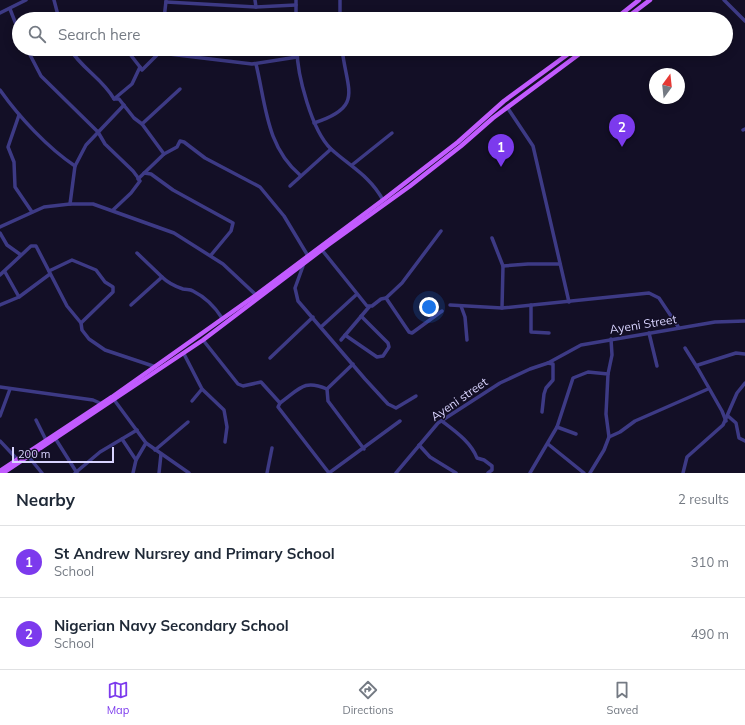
<!DOCTYPE html>
<style>
:root{--surface:#fff;--page:#f6f6f7;--text:#1f2937;--muted:#747a83;--line:#e0e1e3;--accent:#7c3aed}
body{margin:0;font-family:Mulish,sans-serif;background:var(--page);color:var(--text)}
.compass{position:absolute;left:649px;top:68px;width:36px;height:36px;border-radius:50%;background:var(--surface);box-shadow:0 2px 10px #0003;rotate:15deg}
.scale{position:absolute;left:12px;bottom:10px;width:102px;box-sizing:border-box;padding-left:4px;border:2px solid #d9d4ff;border-top:0;font-size:11px;line-height:14px;white-space:nowrap;color:#d9d4ff;-webkit-text-stroke:3px #130f26;paint-order:stroke}
.you{position:absolute;left:429px;top:307px;width:14px;height:14px;margin:-10px;border:3px solid #fff;border-radius:50%;background:#1a73e8;box-shadow:0 0 0 6px #1a73e833}
.badge{display:grid;place-items:center;width:26px;height:26px;border-radius:50%;background:var(--accent);color:#fff;font-size:13px;font-weight:700}
.pin{position:absolute;translate:-50% -33px;filter:drop-shadow(0 1px 2px #0008)}
.pin::after{content:'';position:absolute;top:21px;width:14px;height:12px;background:inherit;clip-path:polygon(0 0,100% 0,50% 100%)}
.list{margin:0;padding:0;list-style:none}
h2{display:flex;justify-content:space-between;align-items:center;height:52px;margin:0;padding:0 16px;font-size:17px}
h2 small{font-size:13px;font-weight:400;color:var(--muted)}
.list li{display:grid;grid-template-columns:26px 1fr auto;gap:12px;align-items:center;box-sizing:border-box;height:72px;padding:0 16px;border-top:1px solid var(--line)}
.list b{display:block;font-size:15px;white-space:nowrap}
.list p{margin:0;font-size:13px;white-space:nowrap;color:var(--muted)}
.list em{font-size:13px;font-style:normal;color:var(--muted)}
.icon{flex:none;width:22px;height:22px;fill:none;stroke:currentColor;stroke-width:2;stroke-linecap:round;stroke-linejoin:round}
.map{position:relative;flex:none;width:745px;height:473px;overflow:hidden}
.search{position:absolute;background:var(--surface);box-shadow:0 2px 10px #0003;left:12px;right:12px;top:12px;height:44px;display:flex;align-items:center;gap:10px;box-sizing:border-box;padding:0 14px;border-radius:22px;color:var(--muted);font-size:15px}
.sheet{height:196px;background:var(--surface)}
nav{display:flex;justify-content:space-around;align-items:center;box-sizing:border-box;height:56px;border-top:1px solid var(--line);background:var(--surface);font-size:11px;color:var(--muted)}
nav a{display:grid;justify-items:center;gap:2px}
nav .on{color:var(--accent)}
.map>svg:first-child{display:block}
</style>
<div class="map">
<svg width="745" height="473" viewBox="0 0 745 473">
<rect width="100%" height="100%" fill="#130f26"/>
<g fill="none" stroke-linecap="round" stroke-linejoin="round">
<g stroke="#3d3a85" stroke-width="3.5">
<path d="M54 0 59 19"/>
<path d="M255 0 256 7"/>
<path d="M296 0V19"/>
<path d="M340 0V19"/>
<path d="M724 0 745 21"/>
<path d="M166 2 256 7 296 5"/>
<path d="M10 9 19 32"/>
<path d="M0 13 26 0"/>
<path d="M164 19 166 1"/>
<path d="M27 49 41 76 98 132 105 144 133 171 139 179"/>
<path d="M70 49C81 68 103 79 114 99H119L134 118 142 124 164 154"/>
<path d="M126 49 140 67"/>
<path d="M161 49 169 54 252 64 297 57"/>
<path d="M297 49C297 75 312 131 331 149 351 167 370 176 383 200"/>
<path d="M256 64C266 105 266 146 300 175"/>
<path d="M0 90C19 117 48 148 75 166"/>
<path d="M114 99 132 84 140 67 142 70 162 50"/>
<path d="M507 107 533 146 569 302"/>
<path d="M19 115 8 147 14 162 15 187 32 212"/>
<path d="M314 123C364 107 347 91 342 49"/>
<path d="M142 124 180 89"/>
<path d="M743 130 745 129"/>
<path d="M352 165 392 133"/>
<path d="M144 173 151 174 173 190 233 223 231 231 211 255"/>
<path d="M290 186 331 149"/>
<path d="M70 204 75 166 86 145 124 105"/>
<path d="M113 210 131 193 140 181 138 179 164 154 177 147 180 141 184 142 205 158 260 187 284 216 308 256"/>
<path d="M0 227 44 207 70 204H93L174 233 223 264 256 295"/>
<path d="M0 233 7 245 21 255"/>
<path d="M492 238 503 266 502 308"/>
<path d="M322 250 367 306H372L381 299 386 298 409 332 412 333 442 311"/>
<path d="M137 253 162 277"/>
<path d="M303 266 295 288 298 301 365 379 388 404 396 408 416 396"/>
<path d="M503 266 528 264H560"/>
<path d="M49 271 72 260 96 270 105 282 113 287V292L81 323"/>
<path d="M5 272 19 297 50 274"/>
<path d="M0 275 31 246H36L67 306 81 323 82 330 89 339 105 350 156 367"/>
<path d="M386 298 402 283 441 231"/>
<path d="M0 305 19 297"/>
<path d="M131 305 162 277C167 282 177 287 183 289 187 290 190 289 193 291 205 297 215 307 222 318"/>
<path d="M450 305 502 308 649 293 659 298 679 328"/>
<path d="M531 305V332L549 333"/>
<path d="M461 306 465 317 467 340"/>
<path d="M321 327 357 294"/>
<path d="M649 333 657 366"/>
<path d="M345 335 377 357 383 356 389 347 388 343 361 316"/>
<path d="M203 340 238 384 243 386 261 382 280 403"/>
<path d="M341 340 369 307"/>
<path d="M685 348 697 367"/>
<path d="M184 354 202 389 224 410 227 427 225 442"/>
<path d="M270 358 313 317"/>
<path d="M353 364 327 389 328 401 364 449"/>
<path d="M608 374 612 355 611 339"/>
<path d="M0 387 93 400 102 404"/>
<path d="M327 389C303 379 300 389 280 403L278 407 329 473 400 421"/>
<path d="M112 397 146 443 189 473"/>
<path d="M192 401 202 389"/>
<path d="M542 412 544 394 546 388 553 380V364L548 363"/>
<path d="M0 416 10 389"/>
<path d="M728 416 736 423 739 438 745 441"/>
<path d="M36 420 46 440"/>
<path d="M442 421C455 431 471 442 477 458L484 460 492 466V470L488 473"/>
<path d="M726 421 722 411 697 367 698 365 736 353 745 354"/>
<path d="M557 427 576 434"/>
<path d="M55 438 77 473"/>
<path d="M122 439 136 460"/>
<path d="M0 441 17 459"/>
<path d="M548 444 584 473"/>
<path d="M419 445 430 457 456 473"/>
<path d="M155 450 188 422"/>
<path d="M28 456 42 473"/>
<path d="M75 473 100 452 137 430"/>
<path d="M133 473 136 460 146 443"/>
<path d="M159 473 161 454"/>
<path d="M267 473 272 448"/>
<path d="M396 473 438 423 500 383 530 369 548 363 581 345 715 322 745 321"/>
<path d="M530 473 557 427 573 378 588 372 608 374 606 414 609 437"/>
<path d="M590 473 604 450 609 437 620 432 635 421 708 389"/>
<path d="M683 473 687 457 723 425 737 393 745 383"/>
</g>
<g stroke="#c25bff" stroke-width="4.5">
<path d="M615 19 639 0"/>
<path d="M625 19 650 0"/>
<path d="M0 471 112 397 256 295 383 200 458 142 504 101 575 49"/>
<path d="M3 473 203 340 328 245 410 186 461 146 493 118 586 49"/>
</g>
</g>
<g text-anchor="middle" dominant-baseline="central" stroke-width="3" stroke-linejoin="round" paint-order="stroke">
<g font-size="12" fill="#d9d4ff" stroke="#130f26">
<text transform="translate(643 324) rotate(-9)">Ayeni Street</text>
<text transform="translate(459 399) rotate(-35)">Ayeni street</text>
</g>
</g>
</svg>
<svg class="compass" viewBox="-18 -18 36 36"><path d="M0-13l5 13h-10z" fill="#e53935"/><path d="M0 13l5-13h-10z" fill="#747a83"/></svg>
<div class="scale">200 m</div>
<div class="you"></div>
<div class="pin badge" style="left:501px;top:167px">1</div>
<div class="pin badge" style="left:622px;top:147px">2</div>
<div class="search"><svg class="icon" aria-label="search" viewBox="0 0 24 24"><circle cx="10" cy="10" r="6"/><path d="M15 15l6 6"/></svg>Search here</div>
</div>
<section class="sheet">
<h2>Nearby<small>2 results</small></h2>
<ul class="list">
<li><span class="badge">1</span><div><b>St Andrew Nursrey and Primary School</b><p>School</p></div><em>310 m</em></li>
<li><span class="badge">2</span><div><b>Nigerian Navy Secondary School</b><p>School</p></div><em>490 m</em></li>
</ul>
</section>
<nav>
<a class="on"><svg class="icon" aria-label="map" viewBox="0 0 24 24"><path d="M3 6l6-2 6 2 6-2v14l-6 2-6-2-6 2zM9 4v14M15 6v14"/></svg>Map</a>
<a><svg class="icon" aria-label="directions" viewBox="0 0 24 24"><path d="M12 3l9 9-9 9-9-9zM9 14v-3h6M13 9l2 2-2 2"/></svg>Directions</a>
<a><svg class="icon" aria-label="saved" viewBox="0 0 24 24"><path d="M7 4h10v16l-5-4-5 4z"/></svg>Saved</a>
</nav>
